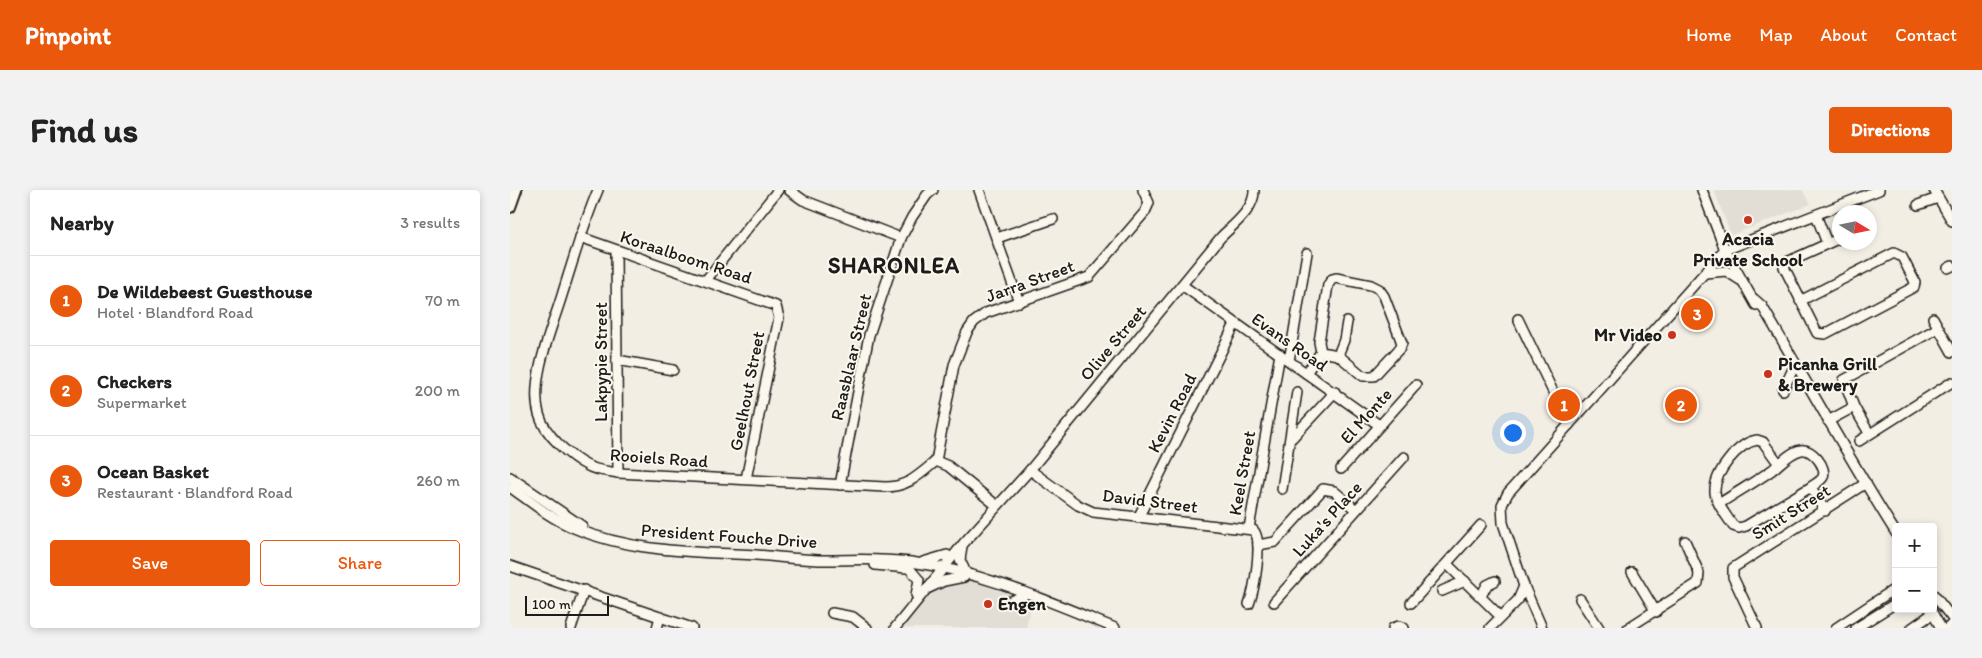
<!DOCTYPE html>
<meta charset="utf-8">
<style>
:root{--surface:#fff;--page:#f2f2f2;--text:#222;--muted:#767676;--line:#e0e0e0;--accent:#ea580c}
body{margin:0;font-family:Itim,sans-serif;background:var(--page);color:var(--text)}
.controls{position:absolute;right:15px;bottom:15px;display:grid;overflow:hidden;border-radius:5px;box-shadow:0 2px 8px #0003}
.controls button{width:45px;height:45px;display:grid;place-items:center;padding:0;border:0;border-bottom:1px solid var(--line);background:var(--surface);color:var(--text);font:25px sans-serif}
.compass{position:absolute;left:1322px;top:15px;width:45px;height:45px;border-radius:50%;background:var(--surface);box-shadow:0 2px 8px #0003;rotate:100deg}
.scale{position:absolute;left:15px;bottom:12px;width:84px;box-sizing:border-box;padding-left:5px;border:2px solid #1c1c1c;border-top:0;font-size:14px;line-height:18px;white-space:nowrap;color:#1c1c1c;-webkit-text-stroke:4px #fbf7ec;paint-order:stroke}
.you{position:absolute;left:1002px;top:242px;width:18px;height:18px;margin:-12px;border:4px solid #fff;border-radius:50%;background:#1a73e8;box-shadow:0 0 0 8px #1a73e833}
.badge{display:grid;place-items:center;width:32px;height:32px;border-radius:50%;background:var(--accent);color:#fff;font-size:16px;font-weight:700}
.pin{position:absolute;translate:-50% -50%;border:2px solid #fff;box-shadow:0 1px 5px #0006}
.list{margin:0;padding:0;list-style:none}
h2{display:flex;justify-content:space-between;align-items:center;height:65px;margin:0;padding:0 20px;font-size:21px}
h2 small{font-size:16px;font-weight:400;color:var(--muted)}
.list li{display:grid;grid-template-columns:32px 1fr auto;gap:15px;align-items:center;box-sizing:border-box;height:90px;padding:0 20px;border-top:1px solid var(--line)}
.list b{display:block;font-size:19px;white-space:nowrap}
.list p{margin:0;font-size:16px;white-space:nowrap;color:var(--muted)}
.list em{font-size:16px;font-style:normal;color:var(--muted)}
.actions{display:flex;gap:10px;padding:15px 20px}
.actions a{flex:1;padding:11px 0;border:1px solid var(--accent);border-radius:5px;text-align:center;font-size:18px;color:var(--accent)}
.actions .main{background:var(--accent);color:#fff}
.map{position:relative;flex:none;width:1442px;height:438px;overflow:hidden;border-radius:5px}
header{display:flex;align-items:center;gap:30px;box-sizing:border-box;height:70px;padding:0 25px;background:var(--accent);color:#fff}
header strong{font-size:24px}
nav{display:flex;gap:28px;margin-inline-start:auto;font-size:18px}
.intro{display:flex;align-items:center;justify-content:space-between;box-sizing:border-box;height:120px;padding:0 30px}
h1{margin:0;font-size:35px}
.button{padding:12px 22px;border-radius:5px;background:var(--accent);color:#fff;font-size:18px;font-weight:700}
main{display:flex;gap:30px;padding:0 30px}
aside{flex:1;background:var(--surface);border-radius:5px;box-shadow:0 2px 8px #0003}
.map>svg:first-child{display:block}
</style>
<header>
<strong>Pinpoint</strong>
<nav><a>Home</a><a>Map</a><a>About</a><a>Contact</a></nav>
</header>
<div class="intro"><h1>Find us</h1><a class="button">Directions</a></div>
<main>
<aside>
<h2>Nearby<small>3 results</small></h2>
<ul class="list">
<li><span class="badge">1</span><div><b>De Wildebeest Guesthouse</b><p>Hotel · Blandford Road</p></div><em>70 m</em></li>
<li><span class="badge">2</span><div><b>Checkers</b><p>Supermarket</p></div><em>200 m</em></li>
<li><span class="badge">3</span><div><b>Ocean Basket</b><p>Restaurant · Blandford Road</p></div><em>260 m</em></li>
</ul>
<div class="actions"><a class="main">Save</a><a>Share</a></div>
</aside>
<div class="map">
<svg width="1442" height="438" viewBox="0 0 1442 438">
<rect width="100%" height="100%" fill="#f2eee4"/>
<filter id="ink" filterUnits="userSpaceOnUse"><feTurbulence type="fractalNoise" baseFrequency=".02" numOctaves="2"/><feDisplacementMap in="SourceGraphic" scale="10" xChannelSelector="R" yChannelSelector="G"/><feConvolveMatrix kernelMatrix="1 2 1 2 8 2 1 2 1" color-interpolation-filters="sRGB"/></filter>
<g filter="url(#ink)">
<g fill="#e2ded5">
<path d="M1204 0H1292L1301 14 1221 45Z"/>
<path d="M429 380 522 411 516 438H384Z"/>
</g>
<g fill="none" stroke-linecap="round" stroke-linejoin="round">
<defs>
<g id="minor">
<path d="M88 0C74 33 64 67 53 102 43 136 19 189 29 224 34 244 60 267 78 276 87 281 98 281 108 283L375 297C398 297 409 285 426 271"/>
<path d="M279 0 293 10 391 48"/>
<path d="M469 0 509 112"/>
<path d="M1192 0 1215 60 1246 115"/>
<path d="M1424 0 1442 31"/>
<path d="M1408 15 1428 8"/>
<path d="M1306 25 1317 53"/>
<path d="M70 47 266 116 269 128 236 289"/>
<path d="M487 48 543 29"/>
<path d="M106 61 108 283"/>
<path d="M1438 78 1442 76"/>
<path d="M1195 83 1216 81 1230 90"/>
<path d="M826 88 861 95 869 99 874 106 892 153 890 158 864 186H853L828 165 811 162 809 152 818 95 822 89Z"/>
<path d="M196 90 268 0"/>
<path d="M672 95 869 235"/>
<path d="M1244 109 1252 116C1297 192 1339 269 1386 343"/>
<path d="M1290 111 1384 63 1392 67 1405 92 1404 97 1315 144 1307 143 1274 77 1277 72 1330 48"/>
<path d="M1423 128 1442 162"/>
<path d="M1008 129 1059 235"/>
<path d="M828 165 834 150 837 132"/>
<path d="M107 170 163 180"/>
<path d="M779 171 797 63"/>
<path d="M796 183 811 162"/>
<path d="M1273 200 1283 179"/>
<path d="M1318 231 1344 217"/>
<path d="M1359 243 1344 217 1334 190 1428 138"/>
<path d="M782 248 825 202"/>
<path d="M1349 251 1442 192"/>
<path d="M426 271 444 175 457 142 464 132 476 123 579 87 635 22 639 13 633 0"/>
<path d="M426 271 438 276 486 315"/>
<path d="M831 279 906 195"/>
<path d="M520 280 568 315 583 322 743 340C754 349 744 401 739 414"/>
<path d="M0 287 72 336"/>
<path d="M330 295 359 145 391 48 402 27 417 5 423 0"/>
<path d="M0 297C21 312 40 328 64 338 121 362 185 362 246 365 272 367 299 371 325 370 350 369 375 369 401 372 473 382 538 411 605 438"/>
<path d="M1301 297 1315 321"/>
<path d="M772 299 787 202"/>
<path d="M1209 314C1227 302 1245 292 1262 280 1271 273 1280 262 1291 260 1302 258 1317 277 1313 287 1311 291 1305 294 1301 297L1236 336 1229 338 1223 336C1217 326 1206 314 1205 302 1204 283 1228 253 1247 250L1253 252 1269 274"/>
<path d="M628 328 725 134"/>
<path d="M739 338 770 164"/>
<path d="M748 355 765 352 813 299 824 301 846 320"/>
<path d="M452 356 450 370 456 383"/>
<path d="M413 372 437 365"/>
<path d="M937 374 990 426"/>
<path d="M365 375 397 378"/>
<path d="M0 376 182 438"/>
<path d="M399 378 409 390 406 405"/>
<path d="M1122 382 1146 422"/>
<path d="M419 398 434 391 454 387"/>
<path d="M932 401 955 391"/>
<path d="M1423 404 1442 428"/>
<path d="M971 406 977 395 985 391"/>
<path d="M1070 409 1089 438"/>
<path d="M498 412 513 406"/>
<path d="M764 412 894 267"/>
<path d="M901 413 971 335"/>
<path d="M1420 419 1431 438"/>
<path d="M322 423 343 427 357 438"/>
<path d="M61 438 74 400"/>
<path d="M147 438 150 427"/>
<path d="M385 438 453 354 520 280 711 47C723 35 745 19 744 0"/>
<path d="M883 438 889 436 894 438"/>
<path d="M980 438 1008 410 1014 396"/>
<path d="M1032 438 1014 396 993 333 992 315 998 303 1215 60 1369 0"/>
<path d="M1118 438 1188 393 1189 383 1175 351"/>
<path d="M1247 438 1223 387V378L1356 293"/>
<path d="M1326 438 1386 398"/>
<path d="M1346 438 1386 413"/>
<path d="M1402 438 1422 424"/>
<path d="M1438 438 1442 434"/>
</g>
<path id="major" d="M0 17 6 0"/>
</defs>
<use href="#minor" stroke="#1c1c1c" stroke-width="12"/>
<use href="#major" stroke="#1c1c1c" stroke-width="14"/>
<use href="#minor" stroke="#fbf7ec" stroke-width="9"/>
<use href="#major" stroke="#fbf7ec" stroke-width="10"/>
</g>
</g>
<g fill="#c8321e" stroke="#fbf7ec" stroke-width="2">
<circle cx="1238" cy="30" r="5"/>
<circle cx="1162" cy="145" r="5"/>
<circle cx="1258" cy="184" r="5"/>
<circle cx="478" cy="414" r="5"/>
</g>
<g text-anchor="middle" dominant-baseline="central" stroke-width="4" stroke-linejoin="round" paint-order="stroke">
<g font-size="18" font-weight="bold" fill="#1c1c1c" stroke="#fbf7ec" text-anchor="start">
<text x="1238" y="49" text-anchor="middle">Acacia<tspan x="1238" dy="21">Private School</tspan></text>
<text x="1152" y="145" text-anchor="end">Mr Video</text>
<text x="1268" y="174">Picanha Grill<tspan x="1268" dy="21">&amp; Brewery</tspan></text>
<text x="488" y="414">Engen</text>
</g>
<g font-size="18" fill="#1c1c1c" stroke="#fbf7ec">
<text transform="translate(176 67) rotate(18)">Koraalboom Road</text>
<text transform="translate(520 91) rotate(-20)">Jarra Street</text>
<text transform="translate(780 152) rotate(35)">Evans Road</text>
<text transform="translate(603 153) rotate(-50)">Olive Street</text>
<text transform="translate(341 167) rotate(-77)">Raasblaar Street</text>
<text transform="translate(91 172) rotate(-90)">Lakpypie Street</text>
<text transform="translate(237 201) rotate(-79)">Geelhout Street</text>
<text transform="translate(662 223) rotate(-63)">Kevin Road</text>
<text transform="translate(856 226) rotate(-48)">El Monte</text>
<text transform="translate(149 268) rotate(4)">Rooiels Road</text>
<text transform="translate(732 283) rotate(-80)">Keel Street</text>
<text transform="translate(640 311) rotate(7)">David Street</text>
<text transform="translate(1281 322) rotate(-32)">Smit Street</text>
<text transform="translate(817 329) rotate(-48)">Luka's Place</text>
<text transform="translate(219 346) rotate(4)">President Fouche Drive</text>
</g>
<g font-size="22" font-weight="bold" letter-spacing="1" fill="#1c1c1c" stroke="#fbf7ec">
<text x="384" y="75">SHARONLEA</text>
</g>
</g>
</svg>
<div class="controls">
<button>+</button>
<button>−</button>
</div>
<svg class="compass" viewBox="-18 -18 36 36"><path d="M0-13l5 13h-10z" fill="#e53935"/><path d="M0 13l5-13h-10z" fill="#767676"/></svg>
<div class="scale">100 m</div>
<div class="you"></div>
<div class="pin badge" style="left:1054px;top:215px">1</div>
<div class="pin badge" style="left:1171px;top:215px">2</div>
<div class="pin badge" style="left:1187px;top:124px">3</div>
</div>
</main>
